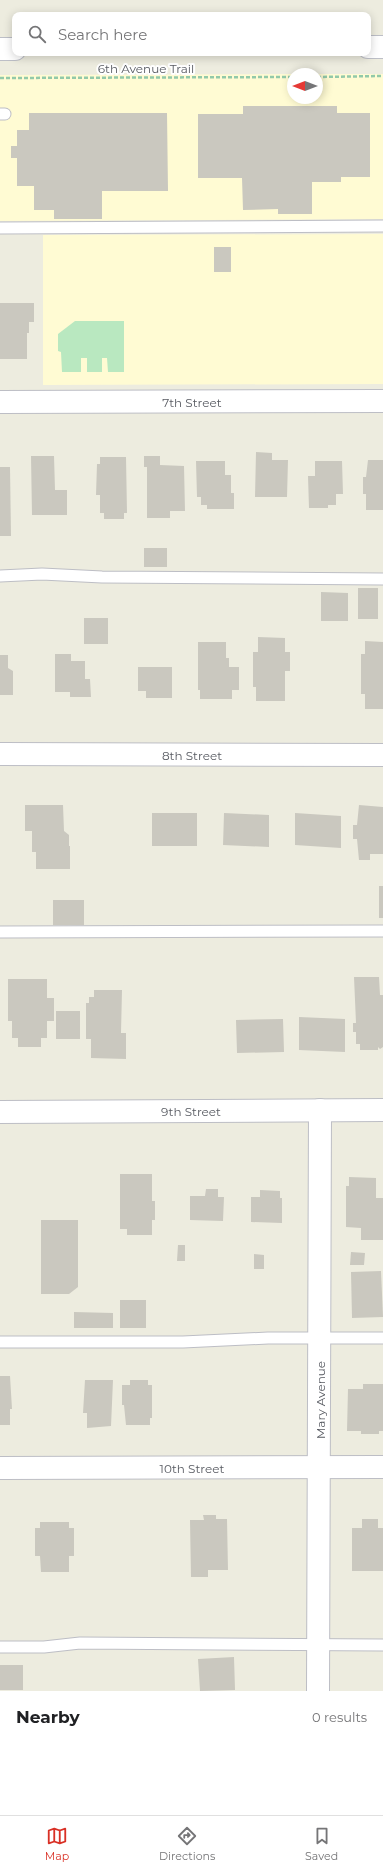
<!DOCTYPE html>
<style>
:root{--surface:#fff;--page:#f6f6f6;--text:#202124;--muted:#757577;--line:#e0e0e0;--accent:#d93025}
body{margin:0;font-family:Montserrat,sans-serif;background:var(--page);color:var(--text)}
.compass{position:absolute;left:287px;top:68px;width:36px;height:36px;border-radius:50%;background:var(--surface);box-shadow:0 2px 10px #0003;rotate:270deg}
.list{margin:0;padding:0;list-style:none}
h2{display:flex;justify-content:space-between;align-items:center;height:52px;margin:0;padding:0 16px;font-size:17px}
h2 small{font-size:13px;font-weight:400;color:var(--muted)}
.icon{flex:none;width:22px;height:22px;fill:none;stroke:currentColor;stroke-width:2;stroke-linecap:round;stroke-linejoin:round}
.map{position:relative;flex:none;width:383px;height:1691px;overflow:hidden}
.search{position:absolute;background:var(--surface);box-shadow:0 2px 10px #0003;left:12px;right:12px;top:12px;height:44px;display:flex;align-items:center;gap:10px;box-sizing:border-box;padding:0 14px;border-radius:8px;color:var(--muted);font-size:15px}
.sheet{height:124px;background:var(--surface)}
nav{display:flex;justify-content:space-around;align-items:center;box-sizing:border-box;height:56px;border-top:1px solid var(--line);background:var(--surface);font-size:11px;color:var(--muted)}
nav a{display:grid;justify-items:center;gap:2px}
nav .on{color:var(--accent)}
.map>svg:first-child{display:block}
</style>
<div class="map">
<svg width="383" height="1691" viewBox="0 0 383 1691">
<rect width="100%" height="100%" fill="#edecdf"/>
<g fill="#fffbd3">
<path d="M293 74V98H317V74H383V219L0 221V75Z"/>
<path d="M383 234V384L43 385V235Z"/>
</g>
<path fill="#b9e8c0" d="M75 321H124V372H108L107 358H102V372H87V358H81V372H62L61 352 58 351V334Z"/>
<g fill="#cac8bf">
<path d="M243 106H337V113H370V177H341V182H312V214H278V209L243 210 242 178H198V114H243Z"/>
<path d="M29 113H167L168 191H102V219H54V210H34V186H17V158H11V146H17V130H29Z"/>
<rect x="214" y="247" width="17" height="25"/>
<path d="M0 303H34V322H29V333H27V359H0Z"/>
<path d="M256 452 272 453V460H288L287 497H255Z"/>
<path d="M31 456H54L55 490H67V515H32Z"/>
<path d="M144 456H160V465L184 466 185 511H170V518H147V467H144Z"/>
<path d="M100 457H126L127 513H124V519H104V513H100V495H96L97 464H100Z"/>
<path d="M368 460H383V510H366V494H363V477H366Z"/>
<path d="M196 461H225V475H231V493H234V509H207V505H201V497H197Z"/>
<path d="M315 461H342L343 494H336V505H328V508H309L308 476H315Z"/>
<path d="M0 467H10L11 536H0Z"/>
<rect x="144" y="548" width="23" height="19"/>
<rect x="358" y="588" width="20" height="31"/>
<path d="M321 592 348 593V621H321Z"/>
<rect x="84" y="618" width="24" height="26"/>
<path d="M258 637 285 638V652H290V671H285V701H256V687H253V652H258Z"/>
<path d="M365 641 383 642V709H365V694H361V654H365Z"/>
<path d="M198 642H226V658H229V667H239V690H232V699H200V690H198Z"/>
<path d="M55 654H71V661H85V679H90L91 697H70V692H55Z"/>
<path d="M0 655H8V668L13 671V695H0Z"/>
<path d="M138 667H172V698H146V691H138Z"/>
<path d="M25 805H63L64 831 69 835V846H70V869H36V852H32V831H25Z"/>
<path d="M359 805 383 807V854H370V860H359L357 839H353V825H357Z"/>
<rect x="152" y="813" width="45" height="33"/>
<path d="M224 813 269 815V847L223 845Z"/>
<path d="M295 813 341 816V848L295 845Z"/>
<rect x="379" y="886" width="4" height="32"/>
<rect x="53" y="900" width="31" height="25"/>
<path d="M354 977H379L380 995H383V1047L380 1049 378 1047V1050H360V1044H356V1032H353V1023H356Z"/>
<path d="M8 979H47V998H54V1021H47V1038H41V1047H18V1038H12V1021H8Z"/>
<path d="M94 990H122L121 1033H126V1059L91 1058V1039H86V1003H89V997H94Z"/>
<rect x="56" y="1011" width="24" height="28"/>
<path d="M299 1017 345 1019V1052L299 1050Z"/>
<path d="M283 1019 284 1052 237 1053 236 1020Z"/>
<path d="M120 1174H152V1201H155V1220H152V1235H127V1229H120Z"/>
<path d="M349 1177 376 1178V1198H383V1240H361V1228L346 1227V1186H349Z"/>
<path d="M206 1189H218V1197H224L223 1221 190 1220V1196H205Z"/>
<path d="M260 1190 280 1191V1198H282V1223L251 1222V1197H260Z"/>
<path d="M41 1220H78V1287L69 1294H41Z"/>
<path d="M178 1245H185V1261H177Z"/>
<path d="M351 1252 365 1253 364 1265H350Z"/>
<path d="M254 1254 264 1255V1269H254Z"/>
<path d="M381 1271 383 1317 352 1318 351 1272Z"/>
<rect x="120" y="1300" width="26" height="28"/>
<path d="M74 1312 113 1313V1328H74Z"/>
<path d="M0 1376H10L12 1409H10V1425H0Z"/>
<path d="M85 1380H113L111 1426 87 1428V1413H83Z"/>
<path d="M130 1380H148V1385H152V1418H150V1425H126L124 1405H122V1385H130Z"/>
<path d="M363 1384H383V1431H379V1434H361V1431H347L348 1389H363Z"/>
<path d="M203 1515H216V1519H227L228 1570H208V1577H191L190 1520H204Z"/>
<path d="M362 1519H378V1528H383V1571H352V1528H362Z"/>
<path d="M40 1522H69V1528H74V1556H69V1572H41L40 1556H35V1528H40Z"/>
<path d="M234 1657 235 1690 200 1691 198 1659Z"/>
<rect x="0" y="1665" width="23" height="25"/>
</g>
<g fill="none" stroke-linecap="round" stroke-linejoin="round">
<defs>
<g id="lane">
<path d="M0 114H5"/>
<path d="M0 228 383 226"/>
<path d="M0 576 42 574 102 577 383 579"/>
<path d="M0 932 383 931"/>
<path d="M0 1342H183L268 1338H383"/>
<path d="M0 1647H44L80 1643 383 1645"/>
</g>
<g id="street">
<path d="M0 402 383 401"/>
<path d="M0 754 383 755"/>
<path d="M0 1112 383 1110"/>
<path d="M0 1468 383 1467"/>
<path d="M318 1691 320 1110"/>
</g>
<g id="secondary">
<path d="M368 47H383"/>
<path d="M0 49H15"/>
</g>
</defs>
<use href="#lane" stroke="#bdbec5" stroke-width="13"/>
<use href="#street" stroke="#bdbec5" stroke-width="24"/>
<use href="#secondary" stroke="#bdbfc7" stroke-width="24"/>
<g stroke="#92c9a9" stroke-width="2.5" stroke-dasharray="4 2" stroke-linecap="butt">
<path d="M317 77 383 76"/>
<path d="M0 78 293 77"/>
</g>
<use href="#lane" stroke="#fff" stroke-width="11"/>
<use href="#street" stroke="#fff" stroke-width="22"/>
<use href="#secondary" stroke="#fff" stroke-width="22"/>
</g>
<g text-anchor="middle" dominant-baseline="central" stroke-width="4" stroke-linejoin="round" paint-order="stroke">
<g font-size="12" fill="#585b62" stroke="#fff">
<text x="146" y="68">6th Avenue Trail</text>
<text x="192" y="402">7th Street</text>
<text x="192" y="755">8th Street</text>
<text x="191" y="1111">9th Street</text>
<text transform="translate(320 1400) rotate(-90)">Mary Avenue</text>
<text x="192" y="1468">10th Street</text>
</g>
</g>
</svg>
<svg class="compass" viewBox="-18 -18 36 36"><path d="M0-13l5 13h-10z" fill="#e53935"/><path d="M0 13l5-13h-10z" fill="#757577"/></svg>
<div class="search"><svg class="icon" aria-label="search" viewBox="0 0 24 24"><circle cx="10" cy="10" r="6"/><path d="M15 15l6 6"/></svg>Search here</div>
</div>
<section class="sheet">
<h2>Nearby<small>0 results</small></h2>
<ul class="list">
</ul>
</section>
<nav>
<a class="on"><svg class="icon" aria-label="map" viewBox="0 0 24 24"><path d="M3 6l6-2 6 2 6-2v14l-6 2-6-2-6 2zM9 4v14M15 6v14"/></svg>Map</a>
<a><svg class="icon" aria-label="directions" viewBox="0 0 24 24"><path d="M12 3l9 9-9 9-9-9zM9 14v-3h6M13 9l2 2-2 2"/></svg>Directions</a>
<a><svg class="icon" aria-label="saved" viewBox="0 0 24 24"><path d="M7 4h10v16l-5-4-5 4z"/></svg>Saved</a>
</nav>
